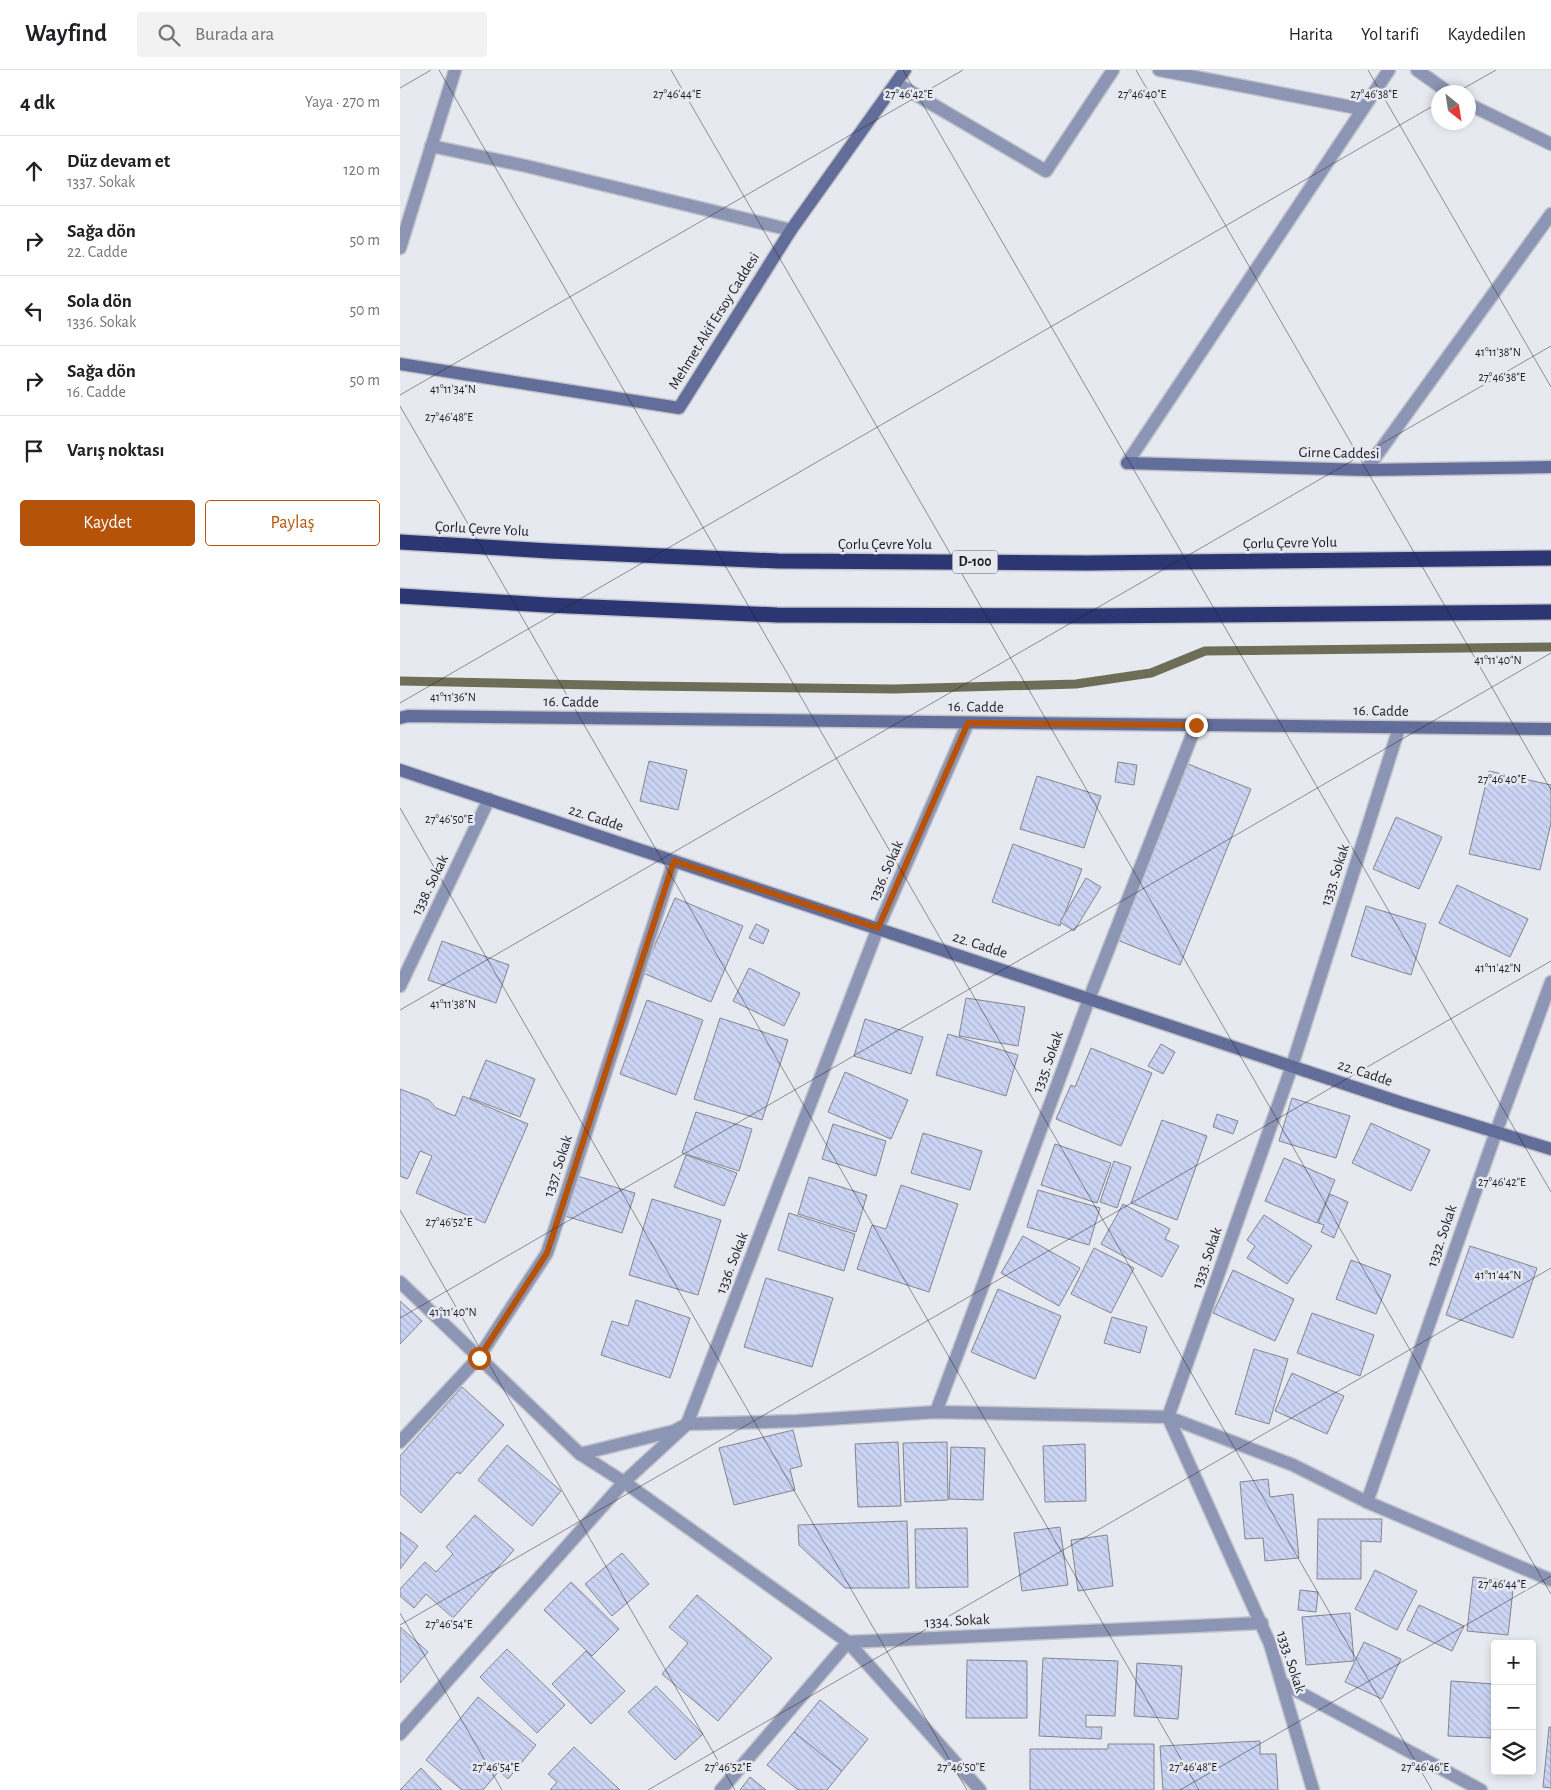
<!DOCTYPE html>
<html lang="tr">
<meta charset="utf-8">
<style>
:root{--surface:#fff;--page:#f2f2f2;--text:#202124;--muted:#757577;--line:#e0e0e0;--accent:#b45309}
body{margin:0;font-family:"Alegreya Sans",sans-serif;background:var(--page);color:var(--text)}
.controls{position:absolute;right:15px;bottom:15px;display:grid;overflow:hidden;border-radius:5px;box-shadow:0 2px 8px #0003}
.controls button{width:45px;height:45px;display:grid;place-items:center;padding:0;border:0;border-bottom:1px solid var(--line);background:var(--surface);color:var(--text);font:25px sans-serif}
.compass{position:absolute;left:1031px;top:15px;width:45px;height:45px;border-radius:50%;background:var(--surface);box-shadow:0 2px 8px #0003;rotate:150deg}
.stop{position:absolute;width:15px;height:15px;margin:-11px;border:4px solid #b45309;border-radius:50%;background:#fff}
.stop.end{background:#b45309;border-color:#fff;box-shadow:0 1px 5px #0008}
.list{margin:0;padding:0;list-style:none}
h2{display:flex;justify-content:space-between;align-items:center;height:65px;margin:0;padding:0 20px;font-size:21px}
h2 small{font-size:16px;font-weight:400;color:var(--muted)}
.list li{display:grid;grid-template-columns:32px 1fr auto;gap:15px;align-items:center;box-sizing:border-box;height:70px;padding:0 20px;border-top:1px solid var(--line)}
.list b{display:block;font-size:19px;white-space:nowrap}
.list p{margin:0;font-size:16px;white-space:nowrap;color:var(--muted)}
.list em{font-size:16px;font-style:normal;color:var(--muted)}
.actions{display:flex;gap:10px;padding:15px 20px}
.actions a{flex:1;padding:11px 0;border:1px solid var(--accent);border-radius:5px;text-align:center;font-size:18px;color:var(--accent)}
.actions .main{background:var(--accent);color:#fff}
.icon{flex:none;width:28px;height:28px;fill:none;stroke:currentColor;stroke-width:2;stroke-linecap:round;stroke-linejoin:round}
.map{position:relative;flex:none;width:1151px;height:1720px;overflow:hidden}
header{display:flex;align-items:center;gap:30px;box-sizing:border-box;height:70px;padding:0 25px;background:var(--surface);border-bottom:1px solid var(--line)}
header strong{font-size:24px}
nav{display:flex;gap:28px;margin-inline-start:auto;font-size:18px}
.search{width:350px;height:45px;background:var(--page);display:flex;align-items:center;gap:12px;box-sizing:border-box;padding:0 18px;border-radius:5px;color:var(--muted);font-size:19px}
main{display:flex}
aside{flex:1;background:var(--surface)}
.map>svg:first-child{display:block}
</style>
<header>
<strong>Wayfind</strong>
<div class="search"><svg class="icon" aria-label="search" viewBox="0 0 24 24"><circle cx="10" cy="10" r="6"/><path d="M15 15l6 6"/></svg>Burada ara</div>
<nav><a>Harita</a><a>Yol tarifi</a><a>Kaydedilen</a></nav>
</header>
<main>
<aside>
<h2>4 dk<small>Yaya · 270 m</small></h2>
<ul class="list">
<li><svg class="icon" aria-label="ahead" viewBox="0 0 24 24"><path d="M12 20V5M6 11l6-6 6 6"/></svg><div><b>Düz devam et</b><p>1337. Sokak</p></div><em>120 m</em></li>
<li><svg class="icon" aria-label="right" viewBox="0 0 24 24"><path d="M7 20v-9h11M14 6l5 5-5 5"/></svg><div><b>Sağa dön</b><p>22. Cadde</p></div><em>50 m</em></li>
<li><svg class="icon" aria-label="left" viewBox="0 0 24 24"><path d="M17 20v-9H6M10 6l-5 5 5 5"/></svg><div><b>Sola dön</b><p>1336. Sokak</p></div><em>50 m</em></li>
<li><svg class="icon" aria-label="right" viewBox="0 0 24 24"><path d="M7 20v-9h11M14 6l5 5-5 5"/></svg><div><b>Sağa dön</b><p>16. Cadde</p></div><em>50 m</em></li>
<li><svg class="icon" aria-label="arrive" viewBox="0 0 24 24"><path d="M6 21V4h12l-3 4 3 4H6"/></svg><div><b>Varış noktası</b></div></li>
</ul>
<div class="actions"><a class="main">Kaydet</a><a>Paylaş</a></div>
</aside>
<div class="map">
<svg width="1151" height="1720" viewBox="0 0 1151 1720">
<defs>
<pattern id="building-back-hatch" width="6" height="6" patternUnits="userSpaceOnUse" patternTransform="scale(1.25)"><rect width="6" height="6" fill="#cbd4f3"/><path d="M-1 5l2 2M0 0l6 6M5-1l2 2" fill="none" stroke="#aeb5d0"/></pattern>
</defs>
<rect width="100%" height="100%" fill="#e7e9f1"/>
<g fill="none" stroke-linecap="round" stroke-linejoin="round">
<path stroke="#6e6e58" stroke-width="9" d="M0 611 244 616 494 619 676 614 751 603 805 581 1151 577"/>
</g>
<g fill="url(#building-back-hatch)" stroke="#84868e">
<path d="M249 691 287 700 278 740 240 731Z"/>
<path d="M718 692 737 695 734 715 715 712Z"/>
<path d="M788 694 851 719 780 895 717 870Z"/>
<path d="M1089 701 1151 715V753L1140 800 1069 784Z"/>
<path d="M637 706 701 726 684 778 620 759Z"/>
<path d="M996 747 1042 767 1019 819 973 799Z"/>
<path d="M613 774 682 799 660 856 592 832Z"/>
<path d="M686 808 701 817 674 861 660 852Z"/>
<path d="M1057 815 1128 849 1110 887 1039 853Z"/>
<path d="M275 828 343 856 311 932 243 903Z"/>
<path d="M966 836 1026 854 1011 905 951 886Z"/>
<path d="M356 854 369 860 363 874 349 868Z"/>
<path d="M42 871 109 895 96 933 28 910Z"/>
<path d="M349 898 400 923 384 956 333 931Z"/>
<path d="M566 928 625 937 618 976 559 966Z"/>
<path d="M247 930 303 950 276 1025 220 1004Z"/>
<path d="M320 948 388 970 362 1050 294 1029Z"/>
<path d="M465 949 523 967 511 1004 454 986Z"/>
<path d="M548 964 618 985 606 1026 536 1005Z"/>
<path d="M761 974 775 982 763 1004 748 996Z"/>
<path d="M691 978 752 1003 721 1076 656 1049 671 1015 675 1017Z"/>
<path d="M86 990 135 1009 120 1047 70 1028Z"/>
<path d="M445 1002 508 1030 491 1069 428 1042Z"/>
<path d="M0 1019 29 1030 36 1038 55 1046 63 1026 128 1054 85 1153 16 1123 32 1086 20 1081 8 1108 7 1109 0 1106Z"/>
<path d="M892 1028 950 1046 936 1088 879 1071Z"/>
<path d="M296 1042 352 1059 339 1101 282 1083Z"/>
<path d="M817 1044 838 1051 833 1064 813 1057Z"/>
<path d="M762 1050 807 1066 777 1150 731 1133Z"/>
<path d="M971 1053 1030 1080 1011 1121 952 1093Z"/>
<path d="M433 1054 486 1071 476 1106 422 1089Z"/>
<path d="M523 1063 582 1081 570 1120 511 1103Z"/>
<path d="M655 1074 711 1093 697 1133 641 1115Z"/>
<path d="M286 1085 337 1103 324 1136 274 1117Z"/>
<path d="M884 1088 935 1110 917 1153 865 1131Z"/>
<path d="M714 1091 731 1097 717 1138 700 1132Z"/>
<path d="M177 1106 235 1123 222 1163 165 1146Z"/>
<path d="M409 1107 467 1125 456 1162 398 1144Z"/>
<path d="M501 1115 558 1134 529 1222 457 1199 472 1155 486 1159Z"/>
<path d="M638 1120 700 1138 689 1175 627 1157Z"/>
<path d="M930 1124 948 1132 934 1168 921 1162 924 1155 918 1153Z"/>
<path d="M252 1129 321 1150 298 1225 229 1205Z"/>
<path d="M723 1134 770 1159 765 1169 779 1176 762 1207 701 1174Z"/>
<path d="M389 1143 455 1164 444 1201 378 1180Z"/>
<path d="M864 1145 912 1176 887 1214 847 1188 855 1176 847 1170Z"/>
<path d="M623 1166 680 1198 659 1236 601 1203Z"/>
<path d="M1070 1176 1137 1198 1113 1268 1046 1245Z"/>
<path d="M694 1178 734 1198 711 1243 671 1224Z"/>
<path d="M951 1190 991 1205 976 1244 936 1229Z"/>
<path d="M833 1200 894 1229 875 1271 813 1243Z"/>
<path d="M366 1208 433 1228 412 1297 344 1277Z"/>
<path d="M598 1219 661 1246 635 1309 571 1282Z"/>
<path d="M236 1230 290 1248 270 1308 201 1285 212 1251 228 1256Z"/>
<path d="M0 1231 22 1251 0 1274Z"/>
<path d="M912 1243 974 1265 960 1306 897 1283Z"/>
<path d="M712 1247 747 1257 740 1283 704 1273Z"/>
<path d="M854 1279 888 1289 869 1354 835 1344Z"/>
<path d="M892 1303 944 1326 927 1364 875 1341Z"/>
<path d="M62 1317 104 1355 60 1404 57 1402 21 1443 0 1424V1386Z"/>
<path d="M393 1360 402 1396 390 1399 395 1420 334 1435 319 1378Z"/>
<path d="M498 1372 501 1436 458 1437 455 1374Z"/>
<path d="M547 1372 548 1430 505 1432 503 1373Z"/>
<path d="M685 1374 686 1431 645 1432 643 1376Z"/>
<path d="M107 1375 161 1421 132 1456 78 1410Z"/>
<path d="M551 1377 585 1378 583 1430 549 1429Z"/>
<path d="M868 1409 870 1427 893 1424 899 1488 865 1491 863 1468 845 1469 840 1412Z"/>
<path d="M75 1445 114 1480 53 1548 26 1524 14 1538 0 1526V1519L25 1492 36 1502 53 1484 46 1477Z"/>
<path d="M918 1449H982L981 1472 961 1471V1509H917Z"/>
<path d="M507 1451 509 1518H445L399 1475 398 1455Z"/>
<path d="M660 1457 668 1515 622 1521 614 1463Z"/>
<path d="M567 1458 568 1517 516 1518 515 1459Z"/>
<path d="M0 1462 18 1476 0 1499Z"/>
<path d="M707 1465 713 1516 678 1521 671 1470Z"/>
<path d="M222 1483 249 1514 212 1546 185 1514Z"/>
<path d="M975 1500 1017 1521 997 1560 955 1539Z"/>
<path d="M1073 1507 1114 1511 1108 1565 1067 1561Z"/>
<path d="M171 1512 219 1559 192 1586 144 1540Z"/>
<path d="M900 1520 918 1522 916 1542 898 1540Z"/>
<path d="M297 1525 372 1588 318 1651 262 1604 288 1573 269 1557Z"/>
<path d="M1019 1535 1064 1556 1052 1581 1007 1560Z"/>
<path d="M950 1543 954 1591 906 1595 902 1547Z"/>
<path d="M0 1557 28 1582 0 1613Z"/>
<path d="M964 1572 1001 1589 982 1629 945 1612Z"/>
<path d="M107 1579 165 1635 137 1663 80 1607Z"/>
<path d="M186 1581 225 1621 191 1654 152 1614Z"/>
<path d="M643 1588 718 1591 715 1646 686 1645V1657H702L701 1669 639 1666Z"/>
<path d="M567 1590 627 1591V1648H566Z"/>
<path d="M737 1593 782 1596 778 1649 734 1646Z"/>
<path d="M1051 1611 1094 1614 1091 1668 1048 1666Z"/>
<path d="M256 1616 303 1664 275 1690 228 1642Z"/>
<path d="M78 1627 136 1675 108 1709 99 1701 83 1720H62L26 1690Z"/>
<path d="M420 1630 468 1669 442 1701 394 1662Z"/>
<path d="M1149 1657H1151V1718L1143 1717Z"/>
<path d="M394 1662 442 1701 427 1720H398L367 1695Z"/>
<path d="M860 1671V1684H876L878 1720H763L760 1676Z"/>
<path d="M708 1674H754V1720H630V1679H708Z"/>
<path d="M174 1677 220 1720H150L157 1712 148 1704Z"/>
<path d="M21 1698 42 1720H0Z"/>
<path d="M350 1707 366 1720H340Z"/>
</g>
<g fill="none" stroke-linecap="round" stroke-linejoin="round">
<defs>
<g id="street">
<path d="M759 0 962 39"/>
<path d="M1017 0 1048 22"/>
<path d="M496 13 646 101 713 0"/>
<path d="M1068 34 1151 74"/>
<path d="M31 76 126 96 391 160"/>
<path d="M0 178 55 0"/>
<path d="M727 393 989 0"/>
<path d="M966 400 1151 144"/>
<path d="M0 916 89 729"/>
<path d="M0 1212 180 1384 224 1412 448 1572 580 1720"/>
<path d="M536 1342 689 929 796 655"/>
<path d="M0 1372 79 1287 147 1183 274 791"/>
<path d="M180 1384 274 1361 287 1354 397 1351 536 1342 768 1347 893 1395 967 1432 1151 1510"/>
<path d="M967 1432 1096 1062 1151 912"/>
<path d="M882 1613 1081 1720"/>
<path d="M0 1664 224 1412 287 1354 478 858 568 653"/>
<path d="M321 1720 448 1572 862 1553"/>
<path d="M913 1720 870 1574 768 1347 892 996 999 658"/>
</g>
<g id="secondary">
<path d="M0 294 279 338 391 160 505 0"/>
<path d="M727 393 966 400 1151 397"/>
<path d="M0 648 8 646 1151 659"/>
<path d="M0 700 1002 1033 1151 1079"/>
</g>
<g id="highway">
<path d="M0 472 150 481 378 491 687 493 1151 488"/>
<path d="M0 526 147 535 377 545 687 546 1151 542"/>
</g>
</defs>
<use href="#street" stroke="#c2c4cb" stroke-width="15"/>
<use href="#secondary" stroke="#c2c4cb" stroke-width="15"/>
<use href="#highway" stroke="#c2c4cb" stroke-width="18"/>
<use href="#street" stroke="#8d95b5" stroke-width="12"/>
<use href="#secondary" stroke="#626d99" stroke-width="12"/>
<use href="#highway" stroke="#2c3673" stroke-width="15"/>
</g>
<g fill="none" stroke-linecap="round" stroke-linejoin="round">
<path stroke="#b45309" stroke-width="6" d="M79 1288 147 1183 274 791 478 858 568 653 796 655"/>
</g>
<path fill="none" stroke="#1b1c1f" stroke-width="1" stroke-opacity="0.45" d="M39 0 1032 1720M271 0 1151 1524M503 0 1151 1122M736 0 1151 720M968 0 1151 317M0 18 31 0M1057 22 1096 0M0 325 563 0M0 336 799 1720M0 633 1038 33M0 738 567 1720M0 940 1151 276M0 1140 335 1720M0 1248 1151 583M0 1543 102 1720M0 1555 1151 891M248 1720 1151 1198M780 1720 1151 1506"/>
<g text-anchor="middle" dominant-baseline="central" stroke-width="5" stroke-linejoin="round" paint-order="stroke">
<rect fill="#e7e9f1" stroke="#585a5e" stroke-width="1" x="552.5" y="480.5" width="45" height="23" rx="4"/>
<g font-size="14" font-weight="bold" fill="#1b1c1f">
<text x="575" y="492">D-100</text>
</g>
<g font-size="15" fill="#1b1c1f" stroke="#e7e9f1">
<text transform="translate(314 251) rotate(-58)">Mehmet Akif Ersoy Caddesi</text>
<text transform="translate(939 383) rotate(1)">Girne Caddesi</text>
<text transform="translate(82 459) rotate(3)">Çorlu Çevre Yolu</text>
<text transform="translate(890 473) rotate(-1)">Çorlu Çevre Yolu</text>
<text x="485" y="474">Çorlu Çevre Yolu</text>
<text transform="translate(171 632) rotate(1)">16. Cadde</text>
<text transform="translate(576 637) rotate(1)">16. Cadde</text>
<text transform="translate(981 641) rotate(1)">16. Cadde</text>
<text transform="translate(196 748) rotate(18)">22. Cadde</text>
<text transform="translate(486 801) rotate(-66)">1336. Sokak</text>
<text transform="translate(935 805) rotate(-72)">1333. Sokak</text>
<text transform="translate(30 815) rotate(-64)">1338. Sokak</text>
<text transform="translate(580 875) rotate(18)">22. Cadde</text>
<text transform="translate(648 992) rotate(-70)">1335. Sokak</text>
<text transform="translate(965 1003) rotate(18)">22. Cadde</text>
<text transform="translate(158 1096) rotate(-72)">1337. Sokak</text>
<text transform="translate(1042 1166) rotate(-71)">1332. Sokak</text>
<text transform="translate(807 1188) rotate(-71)">1333. Sokak</text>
<text transform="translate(332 1193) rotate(-69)">1336. Sokak</text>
<text transform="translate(557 1551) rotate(-3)">1334. Sokak</text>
<text transform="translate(891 1592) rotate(72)">1333. Sokak</text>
</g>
</g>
<g font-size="12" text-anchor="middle" fill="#1b1c1f" stroke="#e7e9f1" stroke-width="5" stroke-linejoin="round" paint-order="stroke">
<text x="974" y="28">27°46'38"E</text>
<text x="277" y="28">27°46'44"E</text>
<text x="509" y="28">27°46'42"E</text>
<text x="742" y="28">27°46'40"E</text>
<text x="1098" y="286">41°11'38"N</text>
<text x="1102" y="311">27°46'38"E</text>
<text x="53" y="323">41°11'34"N</text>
<text x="49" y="351">27°46'48"E</text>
<text x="1098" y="594">41°11'40"N</text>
<text x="53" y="631">41°11'36"N</text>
<text x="1102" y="713">27°46'40"E</text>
<text x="49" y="753">27°46'50"E</text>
<text x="1098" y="902">41°11'42"N</text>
<text x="53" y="938">41°11'38"N</text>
<text x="1102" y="1116">27°46'42"E</text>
<text x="49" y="1156">27°46'52"E</text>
<text x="1098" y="1209">41°11'44"N</text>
<text x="53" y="1246">41°11'40"N</text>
<text x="1102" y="1518">27°46'44"E</text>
<text x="49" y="1558">27°46'54"E</text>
<text x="96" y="1701">27°46'54"E</text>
<text x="328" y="1701">27°46'52"E</text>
<text x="561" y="1701">27°46'50"E</text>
<text x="793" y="1701">27°46'48"E</text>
<text x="1025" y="1701">27°46'46"E</text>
</g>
</svg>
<div class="controls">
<button>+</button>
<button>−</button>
<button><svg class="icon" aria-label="layers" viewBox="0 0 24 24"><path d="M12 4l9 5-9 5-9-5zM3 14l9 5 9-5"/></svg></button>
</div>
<svg class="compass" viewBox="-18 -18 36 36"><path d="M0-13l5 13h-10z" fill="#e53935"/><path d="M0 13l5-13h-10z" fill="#757577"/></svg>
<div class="stop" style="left:79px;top:1288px"></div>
<div class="stop end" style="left:796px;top:655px"></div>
</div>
</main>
